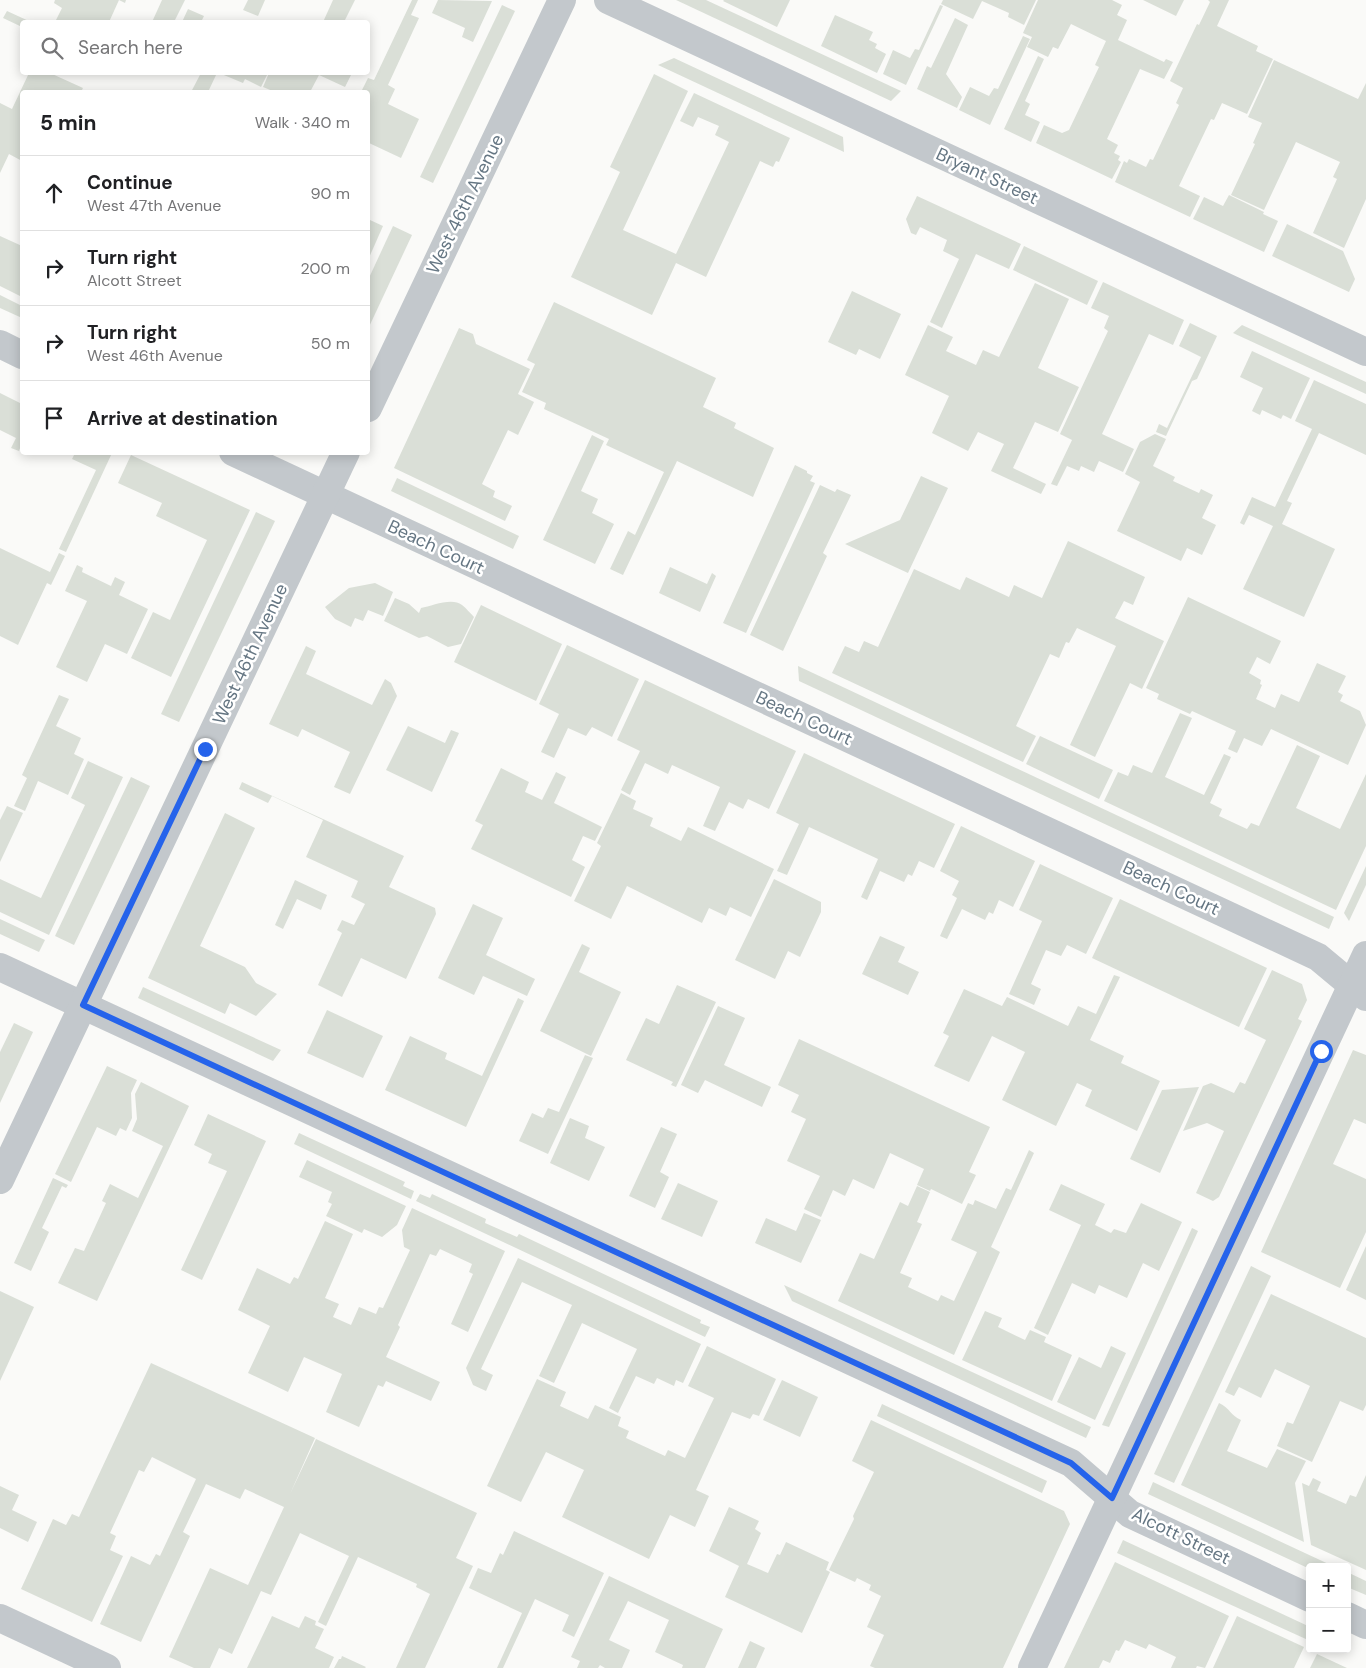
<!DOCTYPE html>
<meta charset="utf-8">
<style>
:root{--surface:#fff;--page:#f6f6f6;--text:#202124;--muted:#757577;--line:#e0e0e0}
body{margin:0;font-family:"DM Sans",sans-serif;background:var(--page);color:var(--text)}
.controls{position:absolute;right:15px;bottom:15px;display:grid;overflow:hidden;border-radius:5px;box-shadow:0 2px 12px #0003}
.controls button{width:45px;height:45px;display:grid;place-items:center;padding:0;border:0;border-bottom:1px solid var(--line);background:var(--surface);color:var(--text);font:25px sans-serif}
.stop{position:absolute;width:15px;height:15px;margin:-11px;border:4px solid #2563eb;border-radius:50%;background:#fff}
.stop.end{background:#2563eb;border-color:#fff;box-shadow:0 1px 5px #0008}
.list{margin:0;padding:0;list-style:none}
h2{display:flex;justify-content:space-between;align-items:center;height:65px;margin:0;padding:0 20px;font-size:21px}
h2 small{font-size:16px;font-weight:400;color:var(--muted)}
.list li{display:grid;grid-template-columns:32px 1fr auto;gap:15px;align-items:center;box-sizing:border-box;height:75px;padding:0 20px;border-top:1px solid var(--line)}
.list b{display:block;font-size:19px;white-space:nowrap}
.list p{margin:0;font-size:16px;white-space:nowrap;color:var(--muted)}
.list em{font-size:16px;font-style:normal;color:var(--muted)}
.icon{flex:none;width:28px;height:28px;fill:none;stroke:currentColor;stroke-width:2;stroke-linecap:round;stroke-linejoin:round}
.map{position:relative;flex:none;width:1366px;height:1668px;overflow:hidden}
.search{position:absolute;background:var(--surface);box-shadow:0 2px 12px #0003;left:20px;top:20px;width:350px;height:55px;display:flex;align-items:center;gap:12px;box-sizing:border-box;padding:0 18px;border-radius:5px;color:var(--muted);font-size:19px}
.panel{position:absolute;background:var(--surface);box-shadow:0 2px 12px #0003;left:20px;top:90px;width:350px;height:365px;border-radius:5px}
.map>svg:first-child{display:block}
</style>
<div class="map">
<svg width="1366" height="1668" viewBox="0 0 1366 1668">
<rect width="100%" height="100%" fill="#fafaf8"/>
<g fill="#dadfd7">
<path d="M55 0H126L125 3 119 0 109 22H55L62 8 54 3Z"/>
<path d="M162 0H185L174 22H152Z"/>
<path d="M248 0H265L258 16 243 10Z"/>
<path d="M333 0H355L344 22H323Z"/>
<path d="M412 0H418L411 15 419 18 388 85 395 89 388 104 419 119 401 158 369 143 368 146V92H361L368 78 374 80Z"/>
<path d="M438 0 492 1 473 42 462 37 465 28 432 13Z"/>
<path d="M676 0H706L901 91 891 101Z"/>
<path d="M724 0H790L777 27 723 1Z"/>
<path d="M943 0H1036L1024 25 1008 17 1009 13 982 1 973 19 941 4Z"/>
<path d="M1038 0H1112L1122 5 1117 15 1127 20 1118 40 1164 62 1166 59 1173 62 1164 79 1140 69 1107 139 1118 145 1114 153 1120 156 1118 160 1121 162 1112 179 1036 143 1044 125 1062 133 1069 130 1099 67 1095 65 1106 41 1071 24 1058 49 1053 47 1048 57 1027 47 1032 37 1023 33Z"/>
<path d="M1143 0H1184L1176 16Z"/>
<path d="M1208 0H1229L1217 26 1258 46 1256 51 1273 59 1247 114 1222 103 1214 120 1211 119 1179 186 1200 196 1190 217 1115 182 1124 161 1127 163 1129 159 1146 167 1150 159 1153 160 1179 105 1176 103 1183 88 1170 81 1197 24 1199 25 1210 2Z"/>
<path d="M502 5 515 11 433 183 420 177Z"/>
<path d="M940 5 943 6 906 85 883 74 893 50 910 58 915 49 919 50Z"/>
<path d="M188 9 204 16 201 22H202H182Z"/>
<path d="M7 11 31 22H22V27L3 18Z"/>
<path d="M835 15 873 32 869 40 877 44 875 48 886 54 877 73 821 46Z"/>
<path d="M955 18 968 25 946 74 962 97 957 108 917 89 927 66 931 68Z"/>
<path d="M1023 36 1030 39 990 125 959 110 970 87 989 96 994 88 998 89Z"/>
<path d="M1038 56 1044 59 1025 101 1030 104 1025 115 1040 122 1031 142 1004 129Z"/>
<path d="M674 58 843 137 844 152 658 65Z"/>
<path d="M1274 60 1358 99 1366 83V199L1344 248 1313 233 1337 179 1333 177 1340 162 1296 142 1264 210 1231 195 1255 144 1253 143 1262 123 1248 117Z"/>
<path d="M29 73H50L83 88 81 92H22V161L9 154 0 173V103L12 109Z"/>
<path d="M201 73H217L208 92H191Z"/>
<path d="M219 73H268L261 87 245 79 243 83Z"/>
<path d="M269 73H352L345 87 319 75 310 92H275L263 87Z"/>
<path d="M654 74 688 91 623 230 676 254 729 142 715 135 719 126 698 117 693 127 680 121 694 93 790 138 779 162 776 161 773 167 760 161 706 277 676 263 652 315 571 277 620 172 610 167Z"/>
<path d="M1229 195 1264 212 1263 214 1278 221 1264 252 1193 219 1204 197 1223 206Z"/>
<path d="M917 196 1021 244 1009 269 976 254 942 328 930 322 959 259 943 251 947 240 920 227 916 235 911 233 906 219Z"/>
<path d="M370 220 383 226 368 260V225Z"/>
<path d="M1287 224 1343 251 1355 279 1349 292 1272 256Z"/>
<path d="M393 226 412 235 368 329V280Z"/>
<path d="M0 236 22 246V297L0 286Z"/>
<path d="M1024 246 1098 281 1087 305 1013 270Z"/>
<path d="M1103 282 1184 320 1173 345 1149 334 1102 434 1134 449 1123 472 1099 461 1094 472 1081 466 1079 471 1067 466 1057 486 1051 484 1072 440 1060 434 1108 331 1104 328 1109 316 1091 308Z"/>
<path d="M1035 283 1069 299 1038 368 1079 387 1058 432 1035 422 1013 468 1046 484 1041 494 991 471 1004 444 978 432 968 451 932 433 949 396 905 375 928 325 953 337 946 351 976 365 983 350 999 357Z"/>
<path d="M852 291 901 314 880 359 859 349 856 355 828 342Z"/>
<path d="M0 295 22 306V318L0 308Z"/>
<path d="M554 302 716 378 703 407 736 423 734 428 774 448 753 497 677 461 623 575 610 569 628 531 635 535 664 472 606 445 609 439 544 409 546 403 522 392 535 364 527 360Z"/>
<path d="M1190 323 1217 336 1197 379 1192 381 1166 436 1156 432 1159 424 1167 428 1201 357 1179 346Z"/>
<path d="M1242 325 1366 382V394L1233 333Z"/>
<path d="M459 328 473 334 476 344 530 369 518 394 534 402 518 435 508 430 482 484 495 491 493 497 512 506 505 521 394 468Z"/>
<path d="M1252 351 1310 378 1291 419 1283 415 1281 419 1262 410 1260 415 1252 411 1263 388 1240 377Z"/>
<path d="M1314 380 1366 404V455L1319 433 1287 501 1292 503 1282 524 1335 549 1304 617 1243 589 1273 526 1249 515 1244 525 1240 523 1252 497 1275 507 1312 429 1295 421Z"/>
<path d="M0 393 22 404V443L19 451 11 448 16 438 0 430Z"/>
<path d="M1155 434 1166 439 1153 466 1175 477 1173 481 1199 493 1201 489 1213 495 1202 518 1216 525 1202 555 1187 548 1181 561 1117 531 1140 482 1125 474 1140 442Z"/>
<path d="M592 435 604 441 581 491 598 499 592 513 614 524 595 564 543 540Z"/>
<path d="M75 453H112L66 552 59 549 96 470 72 459Z"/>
<path d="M131 455 250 510 171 677 131 658 153 612 170 620 207 540 156 516 162 503 118 483Z"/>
<path d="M795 465 807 471V473L813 476 810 481 815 483 746 633 723 623Z"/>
<path d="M921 476 948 488 908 573 845 544 900 520Z"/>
<path d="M397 478 519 536 513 549 391 491Z"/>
<path d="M820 485 835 492 837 489 851 495 823 553 827 556 783 651 750 635Z"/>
<path d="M256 512 275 521 179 722 161 714Z"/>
<path d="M1068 541 1145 577 1133 605 1124 601 1115 618 1164 641 1142 689 1130 683 1095 757 1070 745 1116 646 1077 628 1069 643 1066 642 1059 658 1050 654 1016 726 1036 736 1023 762 832 673 845 646 859 652 864 641 878 647 914 569 960 590 966 577 1009 597 1014 585 1042 598Z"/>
<path d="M0 548 50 572 59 553 65 556 51 585 47 583 18 645 0 636Z"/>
<path d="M77 565 83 568 82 572 111 586 115 577 125 582 119 595 148 609 127 654 105 644 87 682 56 667 87 601 65 591Z"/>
<path d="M670 567 707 584 712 573 716 576 700 612 659 593Z"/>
<path d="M375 583 393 592 383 616 368 610 363 621 355 618 351 627 335 619 325 607 349 588Z"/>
<path d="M1188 597 1281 641 1270 664 1257 657 1249 673 1261 680 1260 684 1262 685 1256 699 1275 708 1281 694 1299 702 1317 663 1346 676 1338 692 1343 695 1340 701 1360 711 1366 725 1348 765 1271 729 1262 746 1244 738 1237 753 1228 749 1236 731 1192 711 1190 714 1157 699 1159 694 1146 688Z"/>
<path d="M395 598 409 604 419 613 421 608C432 606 452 597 462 605 466 608 470 613 474 617L461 644 448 647 427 636 419 638 384 621Z"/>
<path d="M481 605 562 644 536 701 454 662Z"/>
<path d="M567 645 639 679 612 737 592 727 586 736 568 728 554 758 541 752 559 714 539 704Z"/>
<path d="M306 646 316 651 306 674 372 705 385 679 391 683 397 696 350 794 334 787 350 752 302 729 298 737 269 724Z"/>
<path d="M798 666 1334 917 1329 929 799 681Z"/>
<path d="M645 680 796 751 769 809 748 799 743 809 729 802 715 831 703 826 720 787 672 765 668 774 645 763 630 795 621 790 640 751 617 740Z"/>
<path d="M59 695 69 699 56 726 81 738 74 754 84 759 68 795 38 781 25 811 14 806 27 778 22 775Z"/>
<path d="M1180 713 1192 718 1165 777 1204 795 1224 754 1231 757 1210 803 1222 809 1219 816 1247 829 1251 823 1259 826 1297 745 1320 756 1296 808 1340 829 1366 774V846L1336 910 1104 801 1118 772 1128 776 1133 765 1152 773Z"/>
<path d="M408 726 445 743 451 730 459 733 432 792 386 770Z"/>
<path d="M1040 736 1113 770 1099 799 1026 764Z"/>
<path d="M804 753 955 824 934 868 919 861 912 876 908 874 904 882 880 871 867 900 861 897 878 859 809 827 787 875 777 871 799 824 776 813Z"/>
<path d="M88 761 123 777 49 935 0 912V879L41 898 85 805 71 798Z"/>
<path d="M501 768 529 782 525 792 542 800 556 772 566 777 554 803 602 827 595 841 583 836 572 860 585 867 571 897 471 849 483 825 475 821Z"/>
<path d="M131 777 150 786 74 945 55 936Z"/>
<path d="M242 782 404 856 389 887 435 908 436 914 406 979 361 958 342 997 318 985 342 933 337 930 342 920 354 925 365 904 351 897 358 881 306 857 323 820 272 796 268 803 239 789Z"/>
<path d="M621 793 636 801 633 809 653 818 650 826 681 841 688 827 774 869 751 917 730 907 726 916 709 908 702 923 627 886 611 919 574 901 601 846 597 843Z"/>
<path d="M7 806 23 813 0 862V820Z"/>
<path d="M225 813 255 828 200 946 245 967 256 983 277 994 256 1016 230 1003 225 1014 148 978Z"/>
<path d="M961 826 1035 861 1013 907 999 900 993 914 989 912 985 920 962 909 947 939 940 936 957 898 952 895 959 881 940 871Z"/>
<path d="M1040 864 1113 898 1086 954 1067 945 1061 956 1046 950 1031 984 1041 989 1034 1005 1009 994 1042 921 1019 910Z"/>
<path d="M1366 866V885L1349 921 1344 913Z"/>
<path d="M774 879 821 902V912L800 957 788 951 775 979 735 960Z"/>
<path d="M295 880 327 895 321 910 297 899 283 929 275 925Z"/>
<path d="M1120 899 1267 968 1239 1027 1092 958Z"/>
<path d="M473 904 503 918 486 955 535 979 527 996 483 976 474 995 438 978Z"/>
<path d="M0 919 45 940 39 952 0 934Z"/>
<path d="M880 936 905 947 898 962 919 972 908 995 862 974Z"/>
<path d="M582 944 590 948 579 972 621 992 591 1056 540 1031Z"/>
<path d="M1272 970 1302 984 1307 1000 1298 1019 1302 1021 1219 1197 1213 1201 1196 1193 1224 1131 1207 1123 1183 1131 1203 1086 1211 1083 1234 1093 1240 1082 1245 1084 1266 1040 1244 1029Z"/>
<path d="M1114 975 1120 977 1090 1040 1124 1056 1121 1063 1160 1081 1137 1131 1085 1106 1092 1090 1077 1083 1056 1126 1002 1100 1025 1052 992 1036 969 1082 934 1066 949 1036 943 1033 964 989 1002 1006 1007 997 1068 1026 1078 1006 1096 1014Z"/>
<path d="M677 985 716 1002 676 1087 671 1085 673 1082 626 1060 646 1018 659 1024Z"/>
<path d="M143 987 281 1050 273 1061 138 998Z"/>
<path d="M518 998 524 1001 466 1127 385 1090 410 1036 447 1053 445 1059 482 1076Z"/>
<path d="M718 1006 745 1018 724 1065 771 1087 762 1107 705 1080 698 1093 681 1085Z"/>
<path d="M327 1010 383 1036 363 1078 307 1053Z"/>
<path d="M14 1023 33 1032 0 1103V1052Z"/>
<path d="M799 1039 990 1127 969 1172 976 1175 962 1204 931 1189 930 1191 917 1185 924 1169 890 1153 874 1189 853 1179 845 1196 833 1190 821 1217 804 1209 820 1176 787 1161 806 1119 791 1112 799 1095 778 1085Z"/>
<path d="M1353 1050 1366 1055V1124L1354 1119 1333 1164 1366 1179V1232L1340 1288 1261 1252Z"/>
<path d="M585 1055 593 1058 548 1154 519 1141 532 1113 543 1118 548 1108 559 1112Z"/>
<path d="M107 1066 137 1080 131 1093 132 1118 126 1131 120 1128 116 1136 97 1127 71 1182 55 1174Z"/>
<path d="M141 1082 189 1106 97 1301 58 1283 75 1248 84 1251 106 1203 102 1201 110 1184 138 1198 163 1146 132 1131 137 1119 135 1094Z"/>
<path d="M1199 1087 1160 1173 1130 1159 1162 1090Z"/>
<path d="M208 1114 266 1141 202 1280 181 1270 227 1171 208 1163 212 1154 194 1145Z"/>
<path d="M570 1118 589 1126 585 1138 605 1147 589 1181 550 1163Z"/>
<path d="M661 1127 677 1134 660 1172 669 1177 655 1208 629 1196Z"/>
<path d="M299 1133 405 1182 403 1186 414 1191 411 1199 294 1144Z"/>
<path d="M1029 1150 1034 1153 991 1247 1000 1252 954 1355 838 1301 860 1253 874 1259 900 1202 908 1206 917 1186 930 1192 917 1222 922 1224 900 1273 912 1278 908 1287 938 1301 941 1295 954 1301 977 1252 951 1240 968 1203 973 1205 975 1200 996 1209 1006 1188 1011 1190Z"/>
<path d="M307 1160 406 1206 397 1225 382 1237 364 1229 362 1233 326 1216 332 1204 328 1202 332 1192 299 1177Z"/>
<path d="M53 1178 68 1185 66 1188 62 1186 42 1228 49 1232 31 1271 14 1263Z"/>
<path d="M678 1183 718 1201 702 1237 661 1219Z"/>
<path d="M1061 1184 1105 1204 1095 1225 1111 1233 1114 1229 1126 1233 1141 1203 1182 1222 1159 1271 1143 1263 1127 1298 1099 1285 1095 1294 1072 1283 1048 1335 1034 1328 1081 1225 1049 1210Z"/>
<path d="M420 1194 430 1198 432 1194 486 1219 485 1223 517 1237 519 1234 701 1320 700 1323 710 1327 705 1337 416 1201Z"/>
<path d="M412 1208 505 1251 468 1332 451 1324 473 1274 469 1272 472 1264 440 1249 436 1256 430 1254 398 1325 400 1327 386 1357 440 1382 431 1401 386 1381 383 1387 378 1385 359 1427 326 1412 342 1374 304 1357 288 1392 248 1373 270 1326 238 1310 257 1268 290 1284 294 1277 298 1279 325 1221 353 1234 325 1298 339 1304 333 1317 351 1325 359 1307 376 1314 379 1307 383 1308 410 1250 404 1247 402 1230Z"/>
<path d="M804 1213 821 1220 801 1263 755 1243 766 1218 796 1231Z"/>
<path d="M1192 1228 1198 1231 1109 1427 1102 1425Z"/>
<path d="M1366 1246V1300L1346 1290Z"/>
<path d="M518 1258 701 1344 683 1383 676 1380 674 1386 657 1378 654 1384 636 1376 618 1413 609 1408 637 1349 582 1323 554 1383 539 1376 572 1305 522 1282 481 1369 493 1375 486 1391 473 1385 466 1368Z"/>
<path d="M1251 1266 1271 1276 1174 1483 1154 1474Z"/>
<path d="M784 1285 1091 1427 1086 1438 792 1301Z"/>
<path d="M0 1291 34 1307 0 1381Z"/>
<path d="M1271 1294 1366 1338V1405L1363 1411 1340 1401 1312 1462 1277 1446 1287 1422 1293 1424 1310 1386 1275 1369 1261 1398 1239 1387 1234 1396 1225 1392Z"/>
<path d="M985 1311 1002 1318 998 1327 1025 1340 1030 1330 1046 1337 1044 1342 1072 1355 1052 1401 962 1360Z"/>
<path d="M707 1346 776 1379 759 1416 753 1414 750 1419 732 1412 696 1490 709 1496 695 1527 670 1515 649 1559 562 1517 584 1470 546 1452 521 1502 487 1486 537 1379 566 1392 560 1406 588 1419 595 1405 621 1417 618 1426 629 1431 626 1438 665 1456 668 1450 685 1458 714 1398 688 1386Z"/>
<path d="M1111 1346 1126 1353 1095 1420 1057 1402 1079 1357 1101 1368Z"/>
<path d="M151 1363 315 1438 290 1494 316 1439 477 1513 456 1558 473 1566 425 1668H396L430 1594 416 1587 417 1584 358 1557 326 1626 318 1622 349 1556 300 1533 271 1595 261 1591 232 1654 219 1648 210 1668H194L169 1657 210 1568 248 1585 284 1507 245 1489 240 1499 206 1484 183 1532 190 1536 141 1642 100 1624 131 1556 150 1565 156 1554 160 1556 196 1479 152 1457 144 1472 139 1470 110 1533 116 1536 110 1550 123 1556 92 1622 21 1589 53 1519 66 1525 72 1514 79 1517Z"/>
<path d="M782 1380 818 1397 800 1437 763 1420Z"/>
<path d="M1219 1403C1230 1408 1231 1416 1241 1420L1227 1451 1267 1468 1277 1449 1306 1461 1295 1483 1304 1542 1181 1485Z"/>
<path d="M882 1404 1047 1481 1042 1493 877 1416Z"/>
<path d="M871 1420 1064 1511 1070 1524 1003 1668H875L870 1666 884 1635 867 1627 881 1596 869 1590 871 1585 857 1578 855 1582 829 1570 854 1519 853 1516 874 1472 852 1461Z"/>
<path d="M1366 1475V1570L1311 1545 1302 1483 1309 1486 1313 1478 1321 1482 1317 1491 1346 1504 1350 1495 1356 1497Z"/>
<path d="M1153 1482 1335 1567H1310V1569L1148 1494Z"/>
<path d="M0 1486 19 1495 12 1510 37 1522 28 1542 0 1528Z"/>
<path d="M729 1507 759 1521 755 1529 761 1533 747 1564 768 1573 777 1554 780 1555 786 1542 829 1562 826 1570 830 1572 802 1633 725 1597 739 1566 709 1551Z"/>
<path d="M514 1531 604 1573 574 1637 562 1631 569 1615 535 1599 503 1668H497L522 1613 469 1588 478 1568 491 1573 500 1553 503 1555Z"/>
<path d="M1123 1540 1308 1626V1640L1117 1553Z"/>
<path d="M1115 1562 1229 1616 1205 1668 1197 1666 1196 1668H1171L1176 1657 1149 1644 1146 1649 1125 1640 1119 1651 1116 1650 1110 1663 1103 1660 1099 1668H1064Z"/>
<path d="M1347 1572 1366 1581V1595L1347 1587Z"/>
<path d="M609 1576 723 1629 705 1668H682L683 1665 655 1652 669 1620 628 1601 609 1640 630 1650 622 1668H605L600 1665 598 1668H577L580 1661 571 1657Z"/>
<path d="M272 1616 299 1628 305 1616 316 1621 315 1625 324 1629 315 1648 334 1657 329 1668H247Z"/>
<path d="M1237 1616 1304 1647 1294 1668H1213Z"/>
<path d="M750 1641 765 1648 756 1668H738Z"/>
<path d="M1317 1654 1347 1668H1310Z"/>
<path d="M342 1656 366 1667 365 1668H334L339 1659H341Z"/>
</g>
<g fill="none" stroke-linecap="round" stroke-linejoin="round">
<g stroke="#c3c8cc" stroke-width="28">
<path d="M608 0 1366 352"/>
<path d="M0 344 22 355"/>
<path d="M233 452 1318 957 1366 997"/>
<path d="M0 967 1071 1463 1130 1514 1310 1598"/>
<path d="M1347 1616 1366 1625"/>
<path d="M1032 1668 1366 955"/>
</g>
<g stroke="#c3c8cc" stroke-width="28">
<path d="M368 408 562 0"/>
<path d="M0 1180 346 452"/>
<path d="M0 1618 107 1668"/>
</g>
</g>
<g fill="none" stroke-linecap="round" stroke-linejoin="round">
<path stroke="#2563eb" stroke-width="6" d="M205 749 83 1005 1071 1463 1112 1498 1321 1051"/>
</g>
<g text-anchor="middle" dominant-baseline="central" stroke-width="5" stroke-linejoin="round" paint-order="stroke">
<g font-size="18" fill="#657683" stroke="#fff">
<text transform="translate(987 176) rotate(25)">Bryant Street</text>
<text transform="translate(465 204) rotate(-64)">West 46th Avenue</text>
<text transform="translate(436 547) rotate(25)">Beach Court</text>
<text transform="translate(250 654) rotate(-65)">West 46th Avenue</text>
<text transform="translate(804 718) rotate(25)">Beach Court</text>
<text transform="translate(1171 888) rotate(25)">Beach Court</text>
<text transform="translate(1181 1536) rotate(26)">Alcott Street</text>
</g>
</g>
</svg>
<div class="controls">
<button>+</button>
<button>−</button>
</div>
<div class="stop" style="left:1321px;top:1051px"></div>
<div class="stop end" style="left:205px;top:749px"></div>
<div class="search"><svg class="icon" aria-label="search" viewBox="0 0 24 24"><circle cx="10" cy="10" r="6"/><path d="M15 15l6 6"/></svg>Search here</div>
<section class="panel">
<h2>5 min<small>Walk · 340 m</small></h2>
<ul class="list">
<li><svg class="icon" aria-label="ahead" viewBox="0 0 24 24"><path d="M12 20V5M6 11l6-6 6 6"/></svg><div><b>Continue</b><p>West 47th Avenue</p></div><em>90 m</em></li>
<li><svg class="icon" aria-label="right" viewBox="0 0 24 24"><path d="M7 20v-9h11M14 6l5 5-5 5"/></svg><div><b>Turn right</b><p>Alcott Street</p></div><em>200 m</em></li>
<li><svg class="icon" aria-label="right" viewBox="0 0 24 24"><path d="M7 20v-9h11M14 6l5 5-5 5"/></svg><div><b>Turn right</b><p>West 46th Avenue</p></div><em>50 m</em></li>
<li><svg class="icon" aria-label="arrive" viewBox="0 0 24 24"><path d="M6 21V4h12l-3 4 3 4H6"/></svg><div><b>Arrive at destination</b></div></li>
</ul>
</section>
</div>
